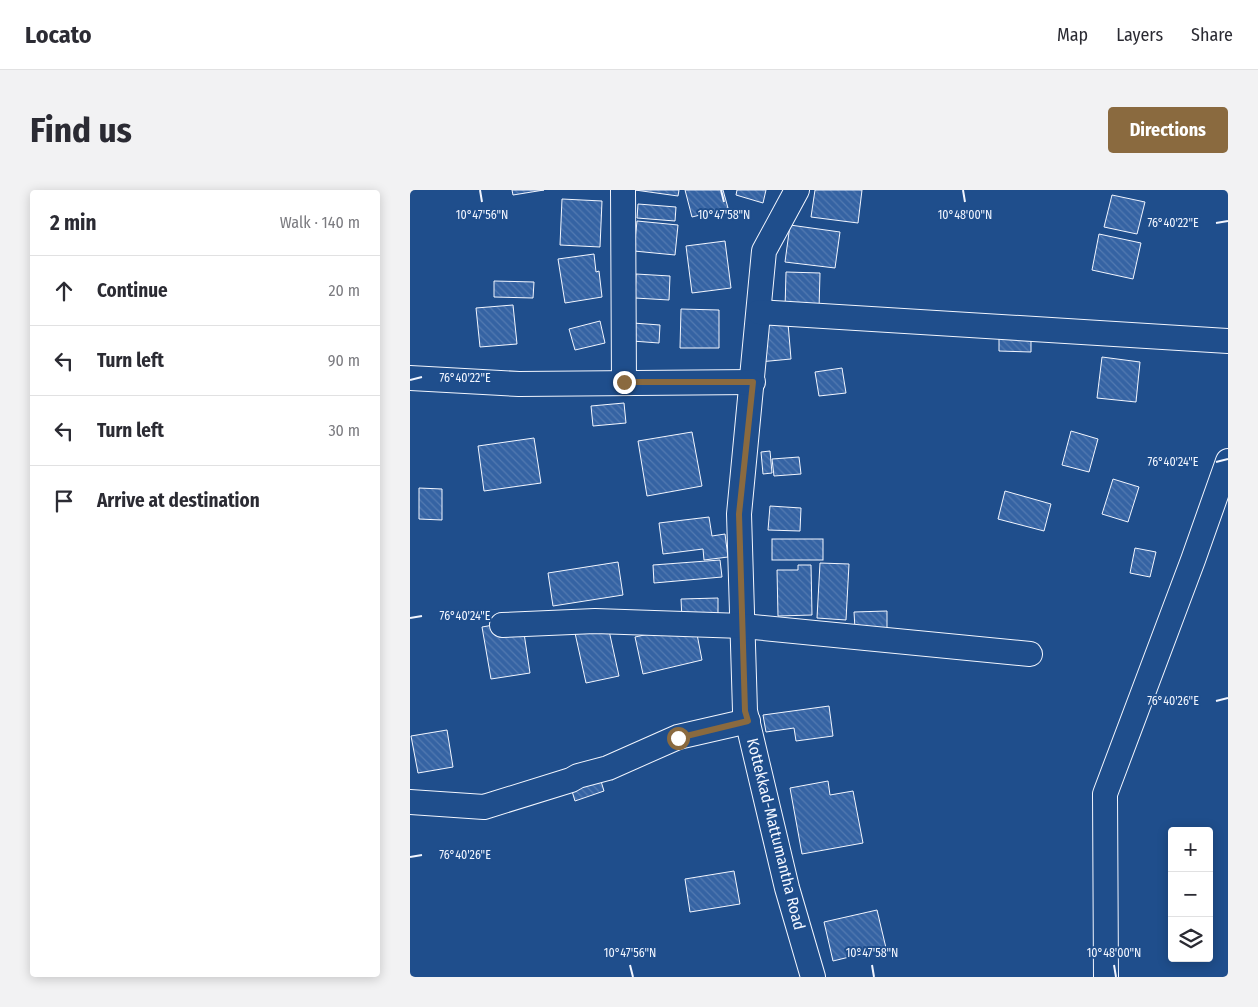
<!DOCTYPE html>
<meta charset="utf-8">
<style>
:root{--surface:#fff;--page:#f2f2f3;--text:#2b2b33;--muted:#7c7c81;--line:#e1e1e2;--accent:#8a6a3f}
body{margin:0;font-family:"Fira Sans Condensed",sans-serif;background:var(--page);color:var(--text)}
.controls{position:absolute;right:15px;bottom:15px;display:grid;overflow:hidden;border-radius:5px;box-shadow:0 2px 12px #0003}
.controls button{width:45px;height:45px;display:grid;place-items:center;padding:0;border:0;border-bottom:1px solid var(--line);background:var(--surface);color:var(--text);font:25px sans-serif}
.stop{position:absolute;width:15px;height:15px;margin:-11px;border:4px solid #8a6a3f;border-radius:50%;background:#fff}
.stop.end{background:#8a6a3f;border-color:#fff;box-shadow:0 1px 5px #0008}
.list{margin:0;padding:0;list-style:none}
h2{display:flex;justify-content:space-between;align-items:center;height:65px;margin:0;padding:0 20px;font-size:21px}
h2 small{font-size:16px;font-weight:400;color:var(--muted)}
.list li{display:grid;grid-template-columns:32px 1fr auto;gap:15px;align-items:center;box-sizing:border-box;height:70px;padding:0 20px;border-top:1px solid var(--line)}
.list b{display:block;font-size:19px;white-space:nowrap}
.list em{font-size:16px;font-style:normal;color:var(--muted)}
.icon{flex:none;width:28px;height:28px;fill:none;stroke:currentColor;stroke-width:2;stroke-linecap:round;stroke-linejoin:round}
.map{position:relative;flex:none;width:818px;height:787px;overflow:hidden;border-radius:5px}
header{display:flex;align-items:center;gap:30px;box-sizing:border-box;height:70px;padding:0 25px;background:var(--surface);border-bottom:1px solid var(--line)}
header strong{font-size:24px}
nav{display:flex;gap:28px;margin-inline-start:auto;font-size:18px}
.intro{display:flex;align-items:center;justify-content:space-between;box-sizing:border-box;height:120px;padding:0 30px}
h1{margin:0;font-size:35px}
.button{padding:12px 22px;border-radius:5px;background:var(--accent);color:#fff;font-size:18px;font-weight:700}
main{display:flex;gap:30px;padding:0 30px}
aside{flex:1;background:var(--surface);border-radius:5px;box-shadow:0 2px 12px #0003}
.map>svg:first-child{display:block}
</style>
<header>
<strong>Locato</strong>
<nav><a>Map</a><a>Layers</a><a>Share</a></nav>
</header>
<div class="intro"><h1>Find us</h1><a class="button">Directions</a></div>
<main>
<aside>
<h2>2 min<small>Walk · 140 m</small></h2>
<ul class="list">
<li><svg class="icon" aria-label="ahead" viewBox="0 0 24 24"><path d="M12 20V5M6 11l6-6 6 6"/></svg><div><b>Continue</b></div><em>20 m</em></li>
<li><svg class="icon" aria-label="left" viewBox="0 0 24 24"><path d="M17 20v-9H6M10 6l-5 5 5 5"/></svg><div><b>Turn left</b></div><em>90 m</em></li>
<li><svg class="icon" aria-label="left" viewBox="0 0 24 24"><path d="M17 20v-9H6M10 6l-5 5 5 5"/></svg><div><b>Turn left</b></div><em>30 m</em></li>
<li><svg class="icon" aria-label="arrive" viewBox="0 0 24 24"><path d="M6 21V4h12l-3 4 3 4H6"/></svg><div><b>Arrive at destination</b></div></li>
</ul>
</aside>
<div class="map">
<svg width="818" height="787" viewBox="0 0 818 787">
<defs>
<pattern id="building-back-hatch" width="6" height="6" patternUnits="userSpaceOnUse" patternTransform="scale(1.25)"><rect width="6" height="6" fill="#3563a3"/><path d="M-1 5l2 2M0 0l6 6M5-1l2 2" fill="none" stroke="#537ab1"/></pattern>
</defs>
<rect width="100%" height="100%" fill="#1f4e8c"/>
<g fill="url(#building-back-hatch)" stroke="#f2f6ff">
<path d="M102 0H134L103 5Z"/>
<path d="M225 0H269L268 6Z"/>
<path d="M275 0H313L318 18 282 27Z"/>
<path d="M327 0H356L353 13 326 5Z"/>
<path d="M405 0H452L448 33 401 27Z"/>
<path d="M702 5 735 12 727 44 694 37Z"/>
<path d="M152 9 192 11 190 57 150 55Z"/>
<path d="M228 14 266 17 265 31 227 28Z"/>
<path d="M227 31 268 35 265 65 224 61Z"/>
<path d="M380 35 430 42 425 78 375 72Z"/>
<path d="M689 44 731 53 723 89 682 80Z"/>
<path d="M315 51 321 98 282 103 276 56Z"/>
<path d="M184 64 186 82 189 81 192 107 155 113 148 69Z"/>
<path d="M376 82 410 83 409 119H375Z"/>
<path d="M226 84 260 86 259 110 225 108Z"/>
<path d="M84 91 124 92 123 108 84 107Z"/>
<path d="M103 115 107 154 70 157 66 118Z"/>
<path d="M271 119 309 120V158H270Z"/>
<path d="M190 131 195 153 165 160 159 139Z"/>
<path d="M223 133 250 135 249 153 222 151Z"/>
<path d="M378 133 381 169 349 172 345 136Z"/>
<path d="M589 147 621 149V162L589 161Z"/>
<path d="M692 167 730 172 726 212 687 208Z"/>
<path d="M432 178 436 203 409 206 405 182Z"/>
<path d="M214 213 216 233 183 236 181 216Z"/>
<path d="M661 241 688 249 679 282 652 275Z"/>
<path d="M282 242 292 296 237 306 228 251Z"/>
<path d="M124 248 131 293 74 301 68 256Z"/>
<path d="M360 261 362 283 353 284 351 262Z"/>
<path d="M389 267 391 284 364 286 362 269Z"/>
<path d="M703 289 729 297 718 332 692 324Z"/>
<path d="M9 298 32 299V330L9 329Z"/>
<path d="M595 301 641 314 634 341 588 329Z"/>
<path d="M360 316 391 318 390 341 358 340Z"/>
<path d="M299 327 302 346 315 344 318 367 294 370 293 359 253 364 249 333Z"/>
<rect x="362" y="349" width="51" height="21"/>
<path d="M725 358 746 362 740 387 720 383Z"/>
<path d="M310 370 312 387 244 393 243 375Z"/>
<path d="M208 372 213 405 143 416 138 383Z"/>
<path d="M410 373 439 374 436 430 407 428Z"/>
<path d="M388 375H401L402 425 368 426 367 380H388Z"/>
<path d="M308 408V428L272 429 271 409Z"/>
<path d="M477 421V438L445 439 444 422Z"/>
<path d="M112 430 120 483 81 489 72 437Z"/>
<path d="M285 434 292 470 233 484 225 447Z"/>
<path d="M198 436 209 486 176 493 165 443Z"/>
<path d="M419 516 423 546 386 551 384 538 356 542 353 525Z"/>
<path d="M37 540 43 577 8 583 1 546Z"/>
<path d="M187 578 194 601 165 611 158 588Z"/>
<path d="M418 591 420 605 443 601 453 653 392 664 380 598Z"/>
<path d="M324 681 330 714 280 722 275 689Z"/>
<path d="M467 720 476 758 423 771 414 732Z"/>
</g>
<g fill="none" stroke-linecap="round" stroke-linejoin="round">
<defs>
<g id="minor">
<path d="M213 0 214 192"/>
<path d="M387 0 354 61 329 324 335 521 377 698 403 787"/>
<path d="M349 122 818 151"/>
<path d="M0 188 109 194 343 192"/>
<path d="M92 435 185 431 333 436 620 464"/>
<path d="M0 612 74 617 161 590 168 586 198 578 268 547 338 531"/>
<path d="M696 787 695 604 783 370 818 271"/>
</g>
</defs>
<use href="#minor" stroke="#f2f6ff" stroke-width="26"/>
<use href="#minor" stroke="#1f4e8c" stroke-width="24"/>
</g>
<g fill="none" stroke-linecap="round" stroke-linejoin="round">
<path stroke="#8a6a3f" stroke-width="6" d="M214 192H343L329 324 335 521 338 531 268 548"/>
</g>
<path fill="none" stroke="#f2f6ff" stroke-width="2" d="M70 0 72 12M311 0 314 12M553 0 555 12M806 33 818 31M0 190 12 187M806 272 818 269M0 428 12 426M806 511 818 508M0 667 12 665M220 775 223 787M462 775 464 787M704 775 706 787"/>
<g text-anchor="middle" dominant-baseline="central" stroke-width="4" stroke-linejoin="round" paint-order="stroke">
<g font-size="16" fill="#f2f6ff" stroke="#1f4e8c">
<text transform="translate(366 644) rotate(76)">Kottekkad-Mattumantha Road</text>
</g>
</g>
<g font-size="12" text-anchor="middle" fill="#f2f6ff" stroke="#1f4e8c" stroke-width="4" stroke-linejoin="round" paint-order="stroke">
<text x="72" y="29">10°47'56"N</text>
<text x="314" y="29">10°47'58"N</text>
<text x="555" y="29">10°48'00"N</text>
<text x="763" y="37">76°40'22"E</text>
<text x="55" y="192">76°40'22"E</text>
<text x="763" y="276">76°40'24"E</text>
<text x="55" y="430">76°40'24"E</text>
<text x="763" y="515">76°40'26"E</text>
<text x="55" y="669">76°40'26"E</text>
<text x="220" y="767">10°47'56"N</text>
<text x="462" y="767">10°47'58"N</text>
<text x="704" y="767">10°48'00"N</text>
</g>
</svg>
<div class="controls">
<button>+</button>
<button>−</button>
<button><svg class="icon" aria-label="layers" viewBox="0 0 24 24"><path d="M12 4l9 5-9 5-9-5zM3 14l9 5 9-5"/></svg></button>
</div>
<div class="stop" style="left:268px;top:548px"></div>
<div class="stop end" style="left:214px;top:192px"></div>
</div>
</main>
